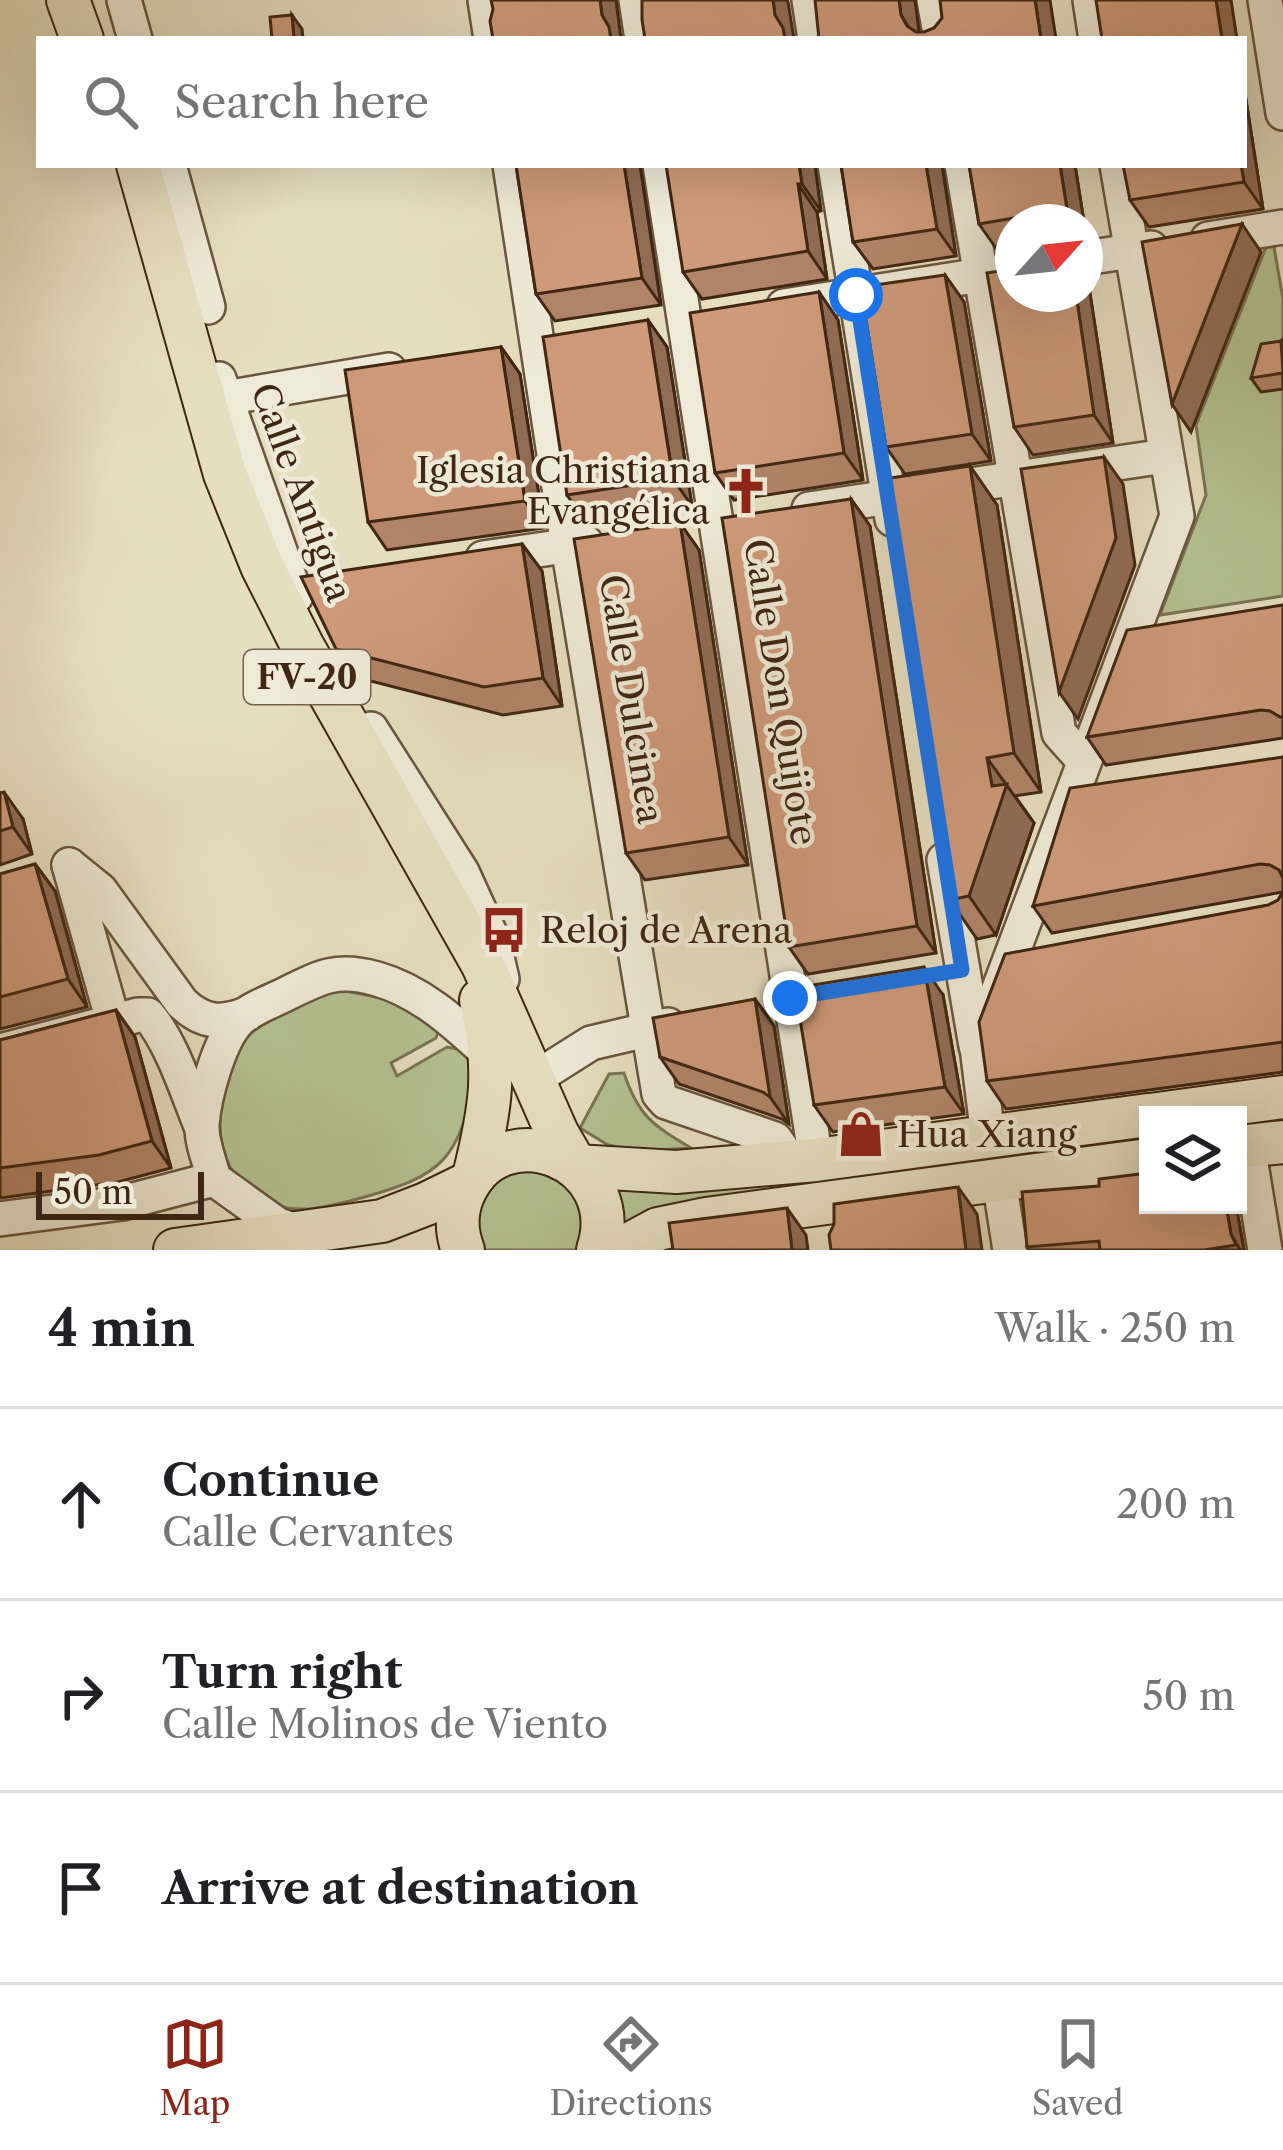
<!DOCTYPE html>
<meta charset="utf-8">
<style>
:root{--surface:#fff;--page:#f6f6f6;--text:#202124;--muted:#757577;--line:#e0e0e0;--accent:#8f2418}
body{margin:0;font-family:"Libre Caslon Text",serif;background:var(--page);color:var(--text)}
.controls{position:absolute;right:36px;bottom:36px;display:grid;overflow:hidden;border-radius:0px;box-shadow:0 12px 48px #0002}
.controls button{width:108px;height:108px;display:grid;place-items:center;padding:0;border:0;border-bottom:3px solid var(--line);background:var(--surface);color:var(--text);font:60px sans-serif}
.compass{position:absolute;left:995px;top:204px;width:108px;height:108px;border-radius:50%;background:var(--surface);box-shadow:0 12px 48px #0002;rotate:63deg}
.scale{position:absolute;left:36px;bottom:30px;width:168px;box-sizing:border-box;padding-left:12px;border:6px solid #3f2713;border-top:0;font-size:33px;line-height:42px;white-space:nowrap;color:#3f2713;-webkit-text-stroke:9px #efead7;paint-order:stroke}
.stop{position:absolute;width:36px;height:36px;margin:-27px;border:9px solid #1a73e8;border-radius:50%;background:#fff}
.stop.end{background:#1a73e8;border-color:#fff;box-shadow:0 3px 12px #0008}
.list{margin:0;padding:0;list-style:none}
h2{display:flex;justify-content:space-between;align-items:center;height:156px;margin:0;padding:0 48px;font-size:51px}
h2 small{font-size:39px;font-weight:400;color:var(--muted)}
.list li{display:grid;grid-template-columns:78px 1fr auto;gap:36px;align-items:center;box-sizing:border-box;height:192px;padding:0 48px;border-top:3px solid var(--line)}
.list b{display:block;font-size:45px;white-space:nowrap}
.list p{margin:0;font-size:39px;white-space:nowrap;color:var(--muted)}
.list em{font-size:39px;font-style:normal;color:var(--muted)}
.icon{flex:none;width:66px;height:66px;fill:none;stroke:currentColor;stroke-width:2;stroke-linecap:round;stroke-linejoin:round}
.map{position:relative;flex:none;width:1283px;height:1250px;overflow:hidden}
.search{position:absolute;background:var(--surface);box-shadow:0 12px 48px #0002;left:36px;right:36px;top:36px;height:132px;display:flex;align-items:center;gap:30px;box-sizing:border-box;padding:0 42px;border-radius:0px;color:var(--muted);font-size:45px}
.sheet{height:732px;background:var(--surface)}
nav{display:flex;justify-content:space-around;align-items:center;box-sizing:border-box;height:168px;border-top:3px solid var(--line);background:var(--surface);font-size:33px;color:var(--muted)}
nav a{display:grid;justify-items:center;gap:6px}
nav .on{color:var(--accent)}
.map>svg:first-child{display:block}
</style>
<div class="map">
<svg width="1283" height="1250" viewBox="0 0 1283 1250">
<rect width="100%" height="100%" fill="#e6dec1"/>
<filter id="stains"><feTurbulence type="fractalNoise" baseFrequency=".00167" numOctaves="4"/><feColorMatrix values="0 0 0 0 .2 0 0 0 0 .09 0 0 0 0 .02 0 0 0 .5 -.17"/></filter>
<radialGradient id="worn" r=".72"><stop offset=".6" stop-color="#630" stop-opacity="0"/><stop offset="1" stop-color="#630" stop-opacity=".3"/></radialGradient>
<g fill="#b4c193" stroke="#7a7453" stroke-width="3">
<path d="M1266 247H1274L1283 299V596L1160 615 1206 495 1196 425Z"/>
<path d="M336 989 392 1000 439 1029 436 1038 391 1063 397 1076 447 1047 463 1050 476 1075C458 1159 445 1175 361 1198 334 1205 299 1216 272 1203 258 1197 238 1181 230 1167 210 1130 222 1069 248 1036 258 1023 317 998 336 989Z"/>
<path d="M624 1073C638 1116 654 1126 691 1148L637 1151 608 1145 580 1128 609 1074Z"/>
<path d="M1148 1126V1149L624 1225 616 1186Z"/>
<path d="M529 1169C553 1173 574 1185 582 1210 585 1221 579 1238 578 1250H481L475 1214 494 1182 510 1172Z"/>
</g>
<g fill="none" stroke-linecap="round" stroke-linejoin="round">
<defs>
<g id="minor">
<path d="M124 0 135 39"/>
<path d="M485 0 491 39"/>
<path d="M636 0 642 39"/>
<path d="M809 0 815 39"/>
<path d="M934 0 941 39"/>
<path d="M1090 0 1096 39"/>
<path d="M1265 0 1283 113"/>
<path d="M169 165 208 307"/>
<path d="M510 165 568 546 659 1094 666 1102 775 1139 782 1149 787 1162"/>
<path d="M660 165 816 1160"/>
<path d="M835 165 892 519"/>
<path d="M962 165 1059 733 1084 761"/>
<path d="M1208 239 1283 227"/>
<path d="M1085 258 1151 248"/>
<path d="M784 306 1013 270"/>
<path d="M219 379 296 596"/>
<path d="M225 398 389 370"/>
<path d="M809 509 1165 456"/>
<path d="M483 558 586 543"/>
<path d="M371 729 462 872 493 940 502 979"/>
<path d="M944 860 976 1046"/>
<path d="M69 865 100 890 182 1003C203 1023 221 1024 247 1014"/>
<path d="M69 865 113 1021"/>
<path d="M0 1051 138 1015H148C172 1043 187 1092 201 1126"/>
<path d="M534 1079 591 1043 668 1025"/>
<path d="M988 1137 977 1047 1177 516 1117 165"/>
<path d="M1248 1146 1265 1250"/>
<path d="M999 1180 1010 1250"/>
<path d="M0 1219 122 1203 214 1179"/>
<path d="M304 1233 278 1225 214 1179C210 1162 201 1142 202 1125 204 1097 219 1040 239 1020 251 1008 273 1001 288 993 322 976 338 968 377 979 423 992 458 1026 492 1057"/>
</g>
<g id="major">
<path d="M68 0 82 39"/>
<path d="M138 165 225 474 262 566 302 645 483 965 557 1133 576 1166"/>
<path d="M1150 1115 1283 1097"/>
<path d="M1238 1147 1283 1142"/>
<path d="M576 1166 676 1172 816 1160 1148 1115"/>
<path d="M474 1176C491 1108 497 1070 481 1000"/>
<path d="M175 1250 382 1221 426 1204 469 1183"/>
<path d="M463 1250C456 1232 456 1212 463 1195 499 1109 628 1158 598 1250"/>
<path d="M619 1250 658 1229 706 1219 1148 1160"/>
</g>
</defs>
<use href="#minor" stroke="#69553e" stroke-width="38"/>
<use href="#major" stroke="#3f2713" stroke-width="46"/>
<use href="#minor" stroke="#efead7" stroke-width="33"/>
<use href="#major" stroke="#e6dec1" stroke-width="42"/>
</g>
<g fill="#b18469" stroke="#3f2713" stroke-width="3">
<path d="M1244 87 1263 209 1149 227 1130 200 1244 165Z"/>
<path d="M516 165H640L661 305 555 321 536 294Z"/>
<path d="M841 165H942L956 256 873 269 853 242Z"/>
<path d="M969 165H1075L1084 222H1013V249L998 251 979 224Z"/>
<path d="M814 167 821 211 817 212 827 279 702 299 683 272Z"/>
<path d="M945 275 964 302 991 461 905 474 886 447Z"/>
<path d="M1085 281 1089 287 1113 443 1033 455 1014 427 1085 294Z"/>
<path d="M819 292 838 320 863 480 734 500 715 473Z"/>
<path d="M648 320 667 347 692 506 586 522 567 495Z"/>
<path d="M1281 341 1283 389 1261 392 1251 378Z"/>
<path d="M501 347 520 374 544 528 387 550 368 522Z"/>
<path d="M970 466 997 505 1041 792 1015 796 1034 823 996 935 977 939 950 900Z"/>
<path d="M851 499 870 526 936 953 808 974 789 947Z"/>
<path d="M680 523 699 550 748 865 645 880 626 853Z"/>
<path d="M522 544 542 571 562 706 503 715 355 677 336 649Z"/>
<path d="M1283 605V738L1106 765 1087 737Z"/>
<path d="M1283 757V892L1052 933 1033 906Z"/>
<path d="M0 793 23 819 32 854 0 865Z"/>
<path d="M35 864 55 891 87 1007 0 1029V874Z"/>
<path d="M1283 892V1072L1006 1109 987 1081 1278 900Z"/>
<path d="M943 995 964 1114 833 1132 814 1105Z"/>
<path d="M755 999 774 1026 789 1124 782 1119 679 1084 660 1057Z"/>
<path d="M116 1010 135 1037 171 1168 118 1182 0 1198V1040Z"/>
<path d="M1236 1205 1244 1250H1029L1027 1247Z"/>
</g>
<g fill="#906c55" stroke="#3f2713" stroke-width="3">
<path d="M600 0H616L621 39H611L602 15Z"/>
<path d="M773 0H787L788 2 794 39H785L775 15Z"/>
<path d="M899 0H915L920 39H916L901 15Z"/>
<path d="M1035 0H1050L1056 39H1041Z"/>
<path d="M1216 0H1231L1237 39H1222Z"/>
<path d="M292 15 302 29 303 39H294Z"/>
<path d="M1244 87 1263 209 1244 182 1241 165H1244Z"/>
<path d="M624 165H640L661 305 642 278Z"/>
<path d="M799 165H815L821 211 802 184Z"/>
<path d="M926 165H942L956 256 937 229Z"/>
<path d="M1060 165H1075L1084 222H1076L1067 209Z"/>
<path d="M798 184 817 212 827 279 808 251Z"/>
<path d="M1242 224 1261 252 1191 432 1172 404Z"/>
<path d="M945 275 964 302 991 461 972 434Z"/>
<path d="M1085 281 1089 287 1113 443 1094 415 1076 294H1085Z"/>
<path d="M819 292 838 320 863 480 844 453Z"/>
<path d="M648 320 667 347 692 506 673 479Z"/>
<path d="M501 347 520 374 544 528 525 501Z"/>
<path d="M1104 457 1123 484 1135 565 1078 719 1059 692Z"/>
<path d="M970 466 997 505 1041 792 1014 753Z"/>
<path d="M851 499 870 526 936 953 917 926Z"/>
<path d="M680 523 699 550 748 865 729 837Z"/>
<path d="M522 544 542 571 562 706 543 678Z"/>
<path d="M987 758 1034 823 996 935 969 896 992 786Z"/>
<path d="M4 792 23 819 32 854 13 827Z"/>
<path d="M35 864 55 891 87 1007 68 979Z"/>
<path d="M924 967 943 995 964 1114 945 1087Z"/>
<path d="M755 999 774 1026 789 1124 770 1097Z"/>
<path d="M116 1010 135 1037 171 1168 152 1141Z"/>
<path d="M958 1187 977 1214 982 1250H966Z"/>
<path d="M1226 1205H1236L1244 1250H1240L1231 1234Z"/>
<path d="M787 1208 806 1235 808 1250H792Z"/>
</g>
<g fill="#ce9a7a" stroke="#3f2713" stroke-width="3">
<path d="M491 0H600L602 15 609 27 611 39H493L490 21 493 9Z"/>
<path d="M642 0H773L775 15 783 28 785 39H645L642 20Z"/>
<path d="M815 0H899L901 15 907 26 916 32H924L934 28 942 18 940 0H1035L1041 39H819Z"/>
<path d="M1096 0H1216L1222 39H1102Z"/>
<path d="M292 15 294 39H272L270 17Z"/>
<path d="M516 165H624L642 278 536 294Z"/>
<path d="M666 165H799L802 184H798L808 251 683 272Z"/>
<path d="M841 165H926L937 229 853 242Z"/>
<path d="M969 165H1060L1067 209 979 224Z"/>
<path d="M1123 165H1241L1244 182 1130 200Z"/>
<path d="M1242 224 1172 404 1142 242Z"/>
<path d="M1013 269V294H1076L1094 415 1014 427 987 273Z"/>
<path d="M945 275 972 434 886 447 861 287Z"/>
<path d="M819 292 844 453 715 473 690 313Z"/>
<path d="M648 320 673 479 567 495 543 337Z"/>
<path d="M1281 341 1283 373 1251 378 1261 344Z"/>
<path d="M501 347 525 501 368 522 345 370Z"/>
<path d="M1104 457 1116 538 1059 692 1021 469Z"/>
<path d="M970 466 1014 753 987 758 992 786 1007 784 969 896 950 900 884 479Z"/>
<path d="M851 499 917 926 789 947 722 518Z"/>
<path d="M680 523 729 837 626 853 574 539Z"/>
<path d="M522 544 543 678 484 687 336 649 301 577Z"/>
<path d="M1283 605V717H1280L1270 711 1261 710 1087 737 1127 630Z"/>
<path d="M1283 757V878L1279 870 1270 865 1260 864 1033 906 1070 788Z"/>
<path d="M4 792 13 827 0 831V793Z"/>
<path d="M35 864 68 979 0 997V874Z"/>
<path d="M1283 892V1042L987 1081 979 1022 1005 954 1268 905 1278 900Z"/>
<path d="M924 967 945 1087 814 1105 795 988Z"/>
<path d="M755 999 770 1097 763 1092 660 1057 653 1018Z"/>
<path d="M116 1010 152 1141 99 1155 0 1168V1040Z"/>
<path d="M1148 1173V1205H1226L1231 1234 1236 1245 1204 1250H1100L1099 1241 1027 1247 1022 1192 1099 1186V1179Z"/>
<path d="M958 1187 966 1250H831L829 1235 834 1224V1204Z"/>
<path d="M787 1208 792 1250H673L669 1223Z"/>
</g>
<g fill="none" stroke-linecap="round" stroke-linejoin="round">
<path stroke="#1a73e8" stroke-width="15" d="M790 998 962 970 856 295"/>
</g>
<defs>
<symbol id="church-bare" viewBox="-9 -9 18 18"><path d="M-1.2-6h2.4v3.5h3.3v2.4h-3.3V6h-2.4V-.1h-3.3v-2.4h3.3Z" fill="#8f2418" stroke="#efead7" stroke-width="2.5" paint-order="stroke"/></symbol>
<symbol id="bus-bare" viewBox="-9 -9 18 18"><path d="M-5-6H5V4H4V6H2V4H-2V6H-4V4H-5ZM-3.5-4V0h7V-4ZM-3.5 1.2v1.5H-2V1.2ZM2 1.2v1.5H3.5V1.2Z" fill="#8f2418" stroke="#efead7" stroke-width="2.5" paint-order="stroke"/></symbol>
<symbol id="shop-bare" viewBox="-9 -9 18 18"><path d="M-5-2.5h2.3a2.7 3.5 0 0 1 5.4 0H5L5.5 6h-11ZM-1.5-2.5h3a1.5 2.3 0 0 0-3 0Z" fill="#8f2418" stroke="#efead7" stroke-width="2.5" paint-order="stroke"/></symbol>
</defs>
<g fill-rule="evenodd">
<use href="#church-bare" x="713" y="458" width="66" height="66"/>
<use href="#bus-bare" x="471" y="897" width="66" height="66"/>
<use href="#shop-bare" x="828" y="1101" width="66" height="66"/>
</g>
<g text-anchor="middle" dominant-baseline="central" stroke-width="9" stroke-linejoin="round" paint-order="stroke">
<rect fill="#efead7" stroke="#74624e" stroke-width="3" x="244" y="650" width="126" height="54" rx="9"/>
<g font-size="33" font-weight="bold" fill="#3f2713">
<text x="307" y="677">FV-20</text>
</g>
<g font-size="36" fill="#3f2713" stroke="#efead7" text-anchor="start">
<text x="710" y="470" text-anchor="end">Iglesia Christiana<tspan x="710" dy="41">Evangélica</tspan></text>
<text x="540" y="930">Reloj de Arena</text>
<text x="897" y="1134">Hua Xiang</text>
</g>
<g font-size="36" fill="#3f2713" stroke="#efead7">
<text transform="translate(302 492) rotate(70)">Calle Antigua</text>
<text transform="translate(781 692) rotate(81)">Calle Don Quijote</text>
<text transform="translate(632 699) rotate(81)">Calle Dulcinea</text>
</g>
</g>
<rect width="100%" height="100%" filter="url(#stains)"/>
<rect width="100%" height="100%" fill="url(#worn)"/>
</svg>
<div class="controls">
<button><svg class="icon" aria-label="layers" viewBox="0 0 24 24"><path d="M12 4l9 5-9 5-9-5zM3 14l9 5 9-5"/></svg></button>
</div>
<svg class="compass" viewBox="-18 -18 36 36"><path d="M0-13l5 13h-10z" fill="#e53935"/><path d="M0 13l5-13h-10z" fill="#757577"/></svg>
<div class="scale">50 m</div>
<div class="stop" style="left:856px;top:295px"></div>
<div class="stop end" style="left:790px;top:998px"></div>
<div class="search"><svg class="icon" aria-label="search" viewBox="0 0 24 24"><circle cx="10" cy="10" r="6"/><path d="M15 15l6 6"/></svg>Search here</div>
</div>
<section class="sheet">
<h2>4 min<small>Walk · 250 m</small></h2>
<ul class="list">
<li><svg class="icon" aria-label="ahead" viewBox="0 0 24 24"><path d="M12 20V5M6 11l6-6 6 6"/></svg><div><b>Continue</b><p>Calle Cervantes</p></div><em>200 m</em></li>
<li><svg class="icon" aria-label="right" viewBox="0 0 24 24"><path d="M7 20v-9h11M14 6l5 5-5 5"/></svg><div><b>Turn right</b><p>Calle Molinos de Viento</p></div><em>50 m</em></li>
<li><svg class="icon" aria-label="arrive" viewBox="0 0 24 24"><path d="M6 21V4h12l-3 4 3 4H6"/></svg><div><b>Arrive at destination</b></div></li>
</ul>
</section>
<nav>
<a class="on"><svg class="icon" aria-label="map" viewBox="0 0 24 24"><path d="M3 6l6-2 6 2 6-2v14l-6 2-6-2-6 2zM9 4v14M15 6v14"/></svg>Map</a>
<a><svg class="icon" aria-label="directions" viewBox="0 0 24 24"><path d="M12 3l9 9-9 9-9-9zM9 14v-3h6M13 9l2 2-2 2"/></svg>Directions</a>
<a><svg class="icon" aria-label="saved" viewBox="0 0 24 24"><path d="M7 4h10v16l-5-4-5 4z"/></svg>Saved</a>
</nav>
